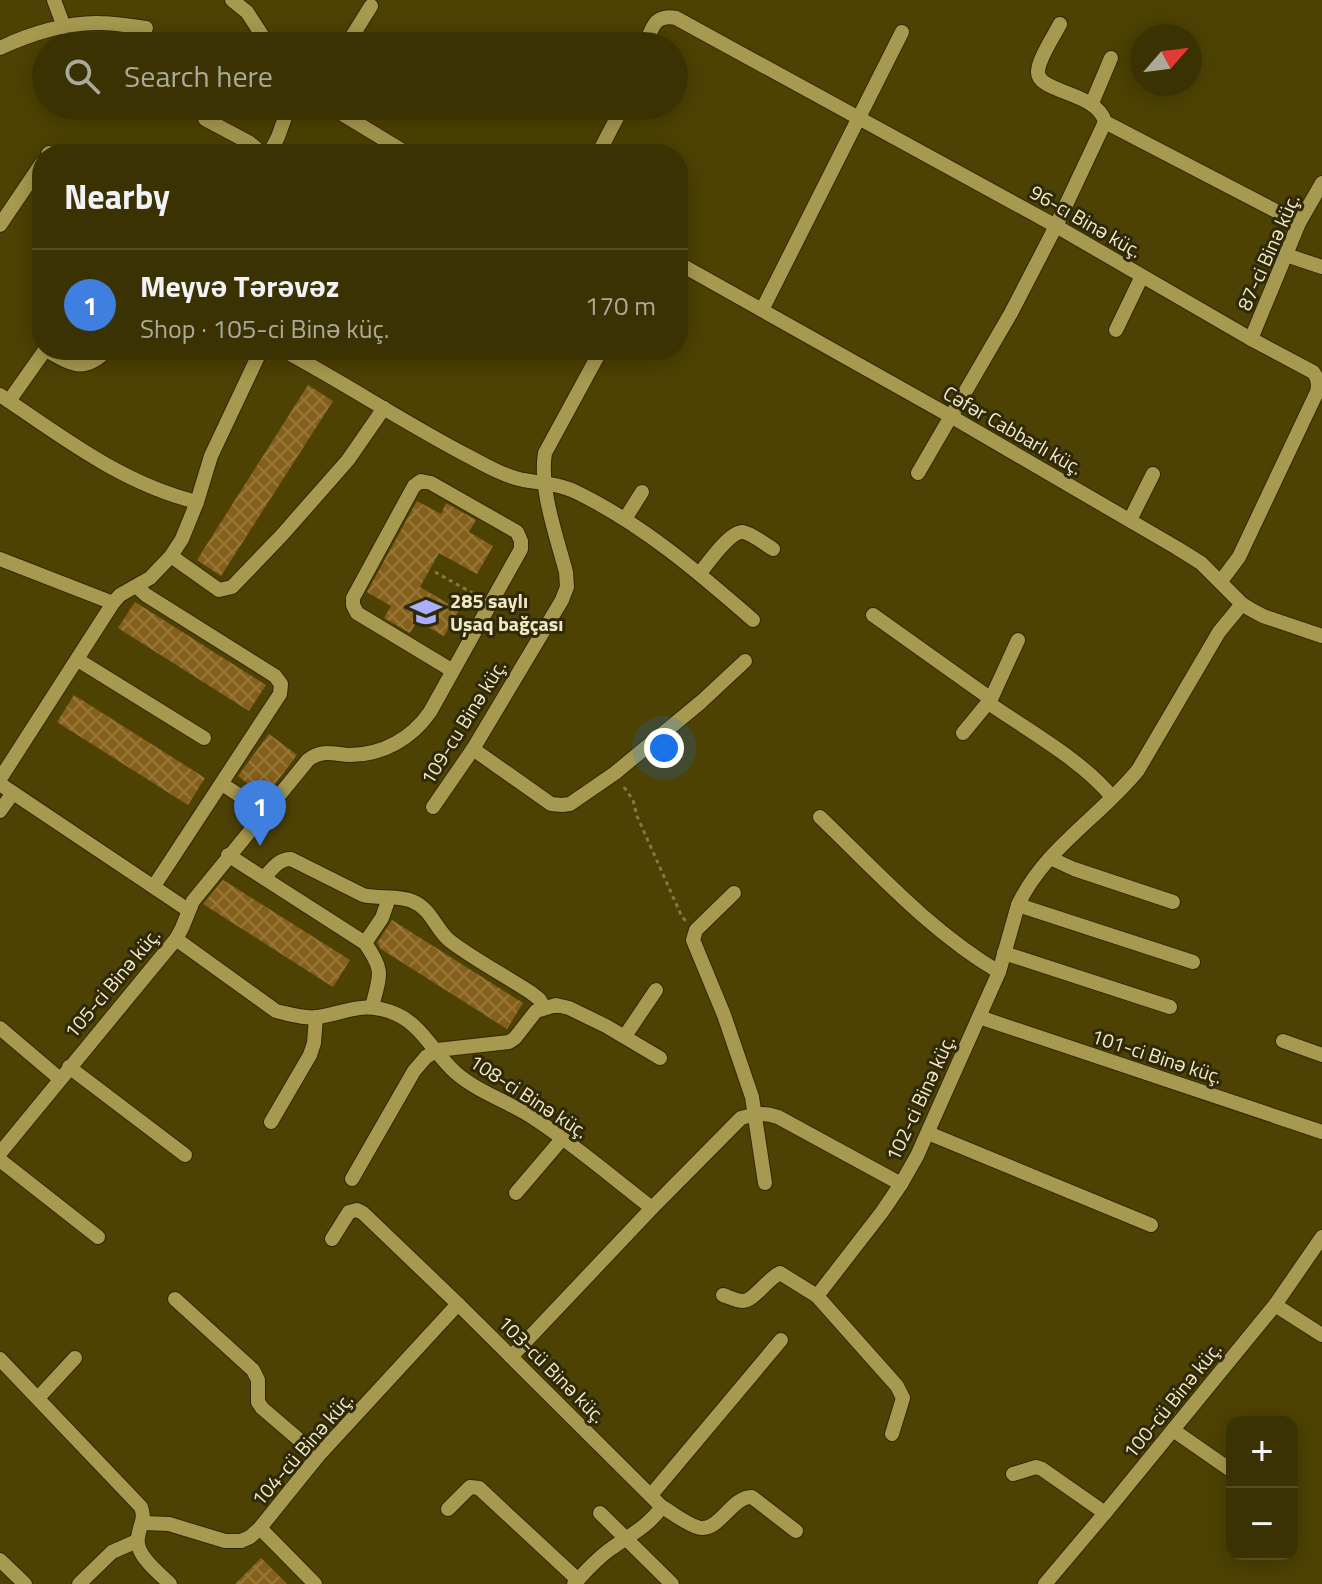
<!DOCTYPE html>
<meta charset="utf-8">
<style>
:root{--surface:#3a3202;--page:#413a0c;--text:#f1f3f6;--muted:#abaa99;--line:#544d24;--accent:#8abfa5}
body{margin:0;font-family:"Titillium Web",sans-serif;background:var(--page);color:var(--text)}
.controls{position:absolute;right:24px;bottom:24px;display:grid;overflow:hidden;border-radius:16px;box-shadow:0 4px 20px #0003}
.controls button{width:72px;height:72px;display:grid;place-items:center;padding:0;border:0;border-bottom:2px solid var(--line);background:var(--surface);color:var(--text);font:40px sans-serif}
.compass{position:absolute;left:1130px;top:24px;width:72px;height:72px;border-radius:50%;background:var(--surface);box-shadow:0 4px 20px #0003;rotate:62deg}
.you{position:absolute;left:664px;top:748px;width:28px;height:28px;margin:-20px;border:6px solid #fff;border-radius:50%;background:#1a73e8;box-shadow:0 0 0 12px #1a73e833}
.badge{display:grid;place-items:center;width:52px;height:52px;border-radius:50%;background:var(--accent);color:#fff;font-size:26px;font-weight:700}
.pin{position:absolute;translate:-50% -66px;filter:drop-shadow(0 2px 4px #0008)}
.pin::after{content:'';position:absolute;top:42px;width:28px;height:24px;background:inherit;clip-path:polygon(0 0,100% 0,50% 100%)}
.list{margin:0;padding:0;list-style:none}
h2{display:flex;justify-content:space-between;align-items:center;height:104px;margin:0;padding:0 32px;font-size:34px}
h2 small{font-size:26px;font-weight:400;color:var(--muted)}
.list li{display:grid;grid-template-columns:52px 1fr auto;gap:24px;align-items:center;box-sizing:border-box;height:112px;padding:0 32px;border-top:2px solid var(--line)}
.list b{display:block;font-size:30px;white-space:nowrap}
.list p{margin:0;font-size:26px;white-space:nowrap;color:var(--muted)}
.list em{font-size:26px;font-style:normal;color:var(--muted)}
.icon{flex:none;width:44px;height:44px;fill:none;stroke:currentColor;stroke-width:2;stroke-linecap:round;stroke-linejoin:round}
.map{position:relative;flex:none;width:1322px;height:1584px;overflow:hidden}
.search{position:absolute;background:var(--surface);box-shadow:0 4px 20px #0003;left:32px;top:32px;width:656px;height:88px;display:flex;align-items:center;gap:20px;box-sizing:border-box;padding:0 28px;border-radius:44px;color:var(--muted);font-size:30px}
.panel{position:absolute;background:var(--surface);box-shadow:0 4px 20px #0003;left:32px;top:144px;width:656px;height:216px;border-radius:32px}
.map>svg:first-child{display:block}
</style>
<div class="map">
<svg width="1322" height="1584" viewBox="0 0 1322 1584">
<defs>
<pattern id="building-cross-hatch" width="8" height="8" patternUnits="userSpaceOnUse" patternTransform="scale(2)"><rect width="8" height="8" fill="#85601b"/><path d="M0 0l8 8M0 8l8-8" fill="none" stroke="#97773b"/></pattern>
</defs>
<rect width="100%" height="100%" fill="#4d4203"/>
<g fill="url(#building-cross-hatch)">
<path d="M308 385 333 401 221 576 197 560Z"/>
<path d="M417 501 441 514 446 503 476 520 469 532 493 546 477 574 439 553 420 587 459 610 444 636 417 621 410 633 384 618 391 606 367 592Z"/>
<path d="M135 602 266 685 249 711 118 628Z"/>
<path d="M74 695 205 778 188 805 57 722Z"/>
<path d="M269 734 297 755 265 797 238 776Z"/>
<path d="M223 880 350 960 333 987 203 904Z"/>
<path d="M392 920 523 1003 507 1029 381 949 377 943Z"/>
<path d="M261 1558 287 1584H235Z"/>
</g>
<g fill="none" stroke-linecap="round" stroke-linejoin="round">
<defs>
<g id="minor">
<path d="M54 0 64 27"/>
<path d="M232 0 247 12 269 46"/>
<path d="M1060 24C1054 36 1039 58 1038 71 1036 93 1097 91 1105 122L1299 223"/>
<path d="M346 46 371 6"/>
<path d="M645 46C652 28 654 14 676 18L1056 226 1251 339 1313 372C1318 378 1319 384 1317 392L1239 557 1221 581"/>
<path d="M0 48C29 34 68 22 100 23 115 23 131 26 146 28"/>
<path d="M1092 103 1111 58"/>
<path d="M329 106 408 154"/>
<path d="M205 119 250 143 263 154"/>
<path d="M48 154 49 153"/>
<path d="M269 154 278 137 289 106"/>
<path d="M598 154 623 106"/>
<path d="M0 225 42 163"/>
<path d="M1286 255 1322 267"/>
<path d="M678 263 952 417 1177 548 1201 563 1242 604 1250 609 1263 616 1322 636"/>
<path d="M762 310 902 32"/>
<path d="M1116 330 1142 276"/>
<path d="M1251 339 1299 223 1322 183"/>
<path d="M46 350C71 364 84 374 107 350"/>
<path d="M283 350C346 384 405 423 468 456 485 465 504 476 523 480 541 483 560 484 576 492 642 524 698 572 753 620"/>
<path d="M0 395C62 437 123 484 197 502"/>
<path d="M9 401 45 350"/>
<path d="M918 473 1011 313 1056 226 1105 122"/>
<path d="M625 519 642 492"/>
<path d="M1130 520 1153 474"/>
<path d="M171 556 219 590 232 587 282 535 348 460 384 408"/>
<path d="M0 559 113 603"/>
<path d="M700 573C708 563 730 531 743 532 753 534 764 544 773 549"/>
<path d="M137 587 146 595 275 676 281 684 280 694 154 886"/>
<path d="M873 615 991 699 990 704C1029 731 1083 761 1112 797"/>
<path d="M78 660 204 738"/>
<path d="M963 733 991 699 1018 640"/>
<path d="M473 749 551 804 562 805 570 804 615 773 701 702 745 661"/>
<path d="M0 779 113 603 120 595 150 578 171 556 182 539 197 502 211 456 261 350"/>
<path d="M0 784 188 910"/>
<path d="M222 784 265 812"/>
<path d="M433 807 473 749 562 600 567 587 566 572C557 538 539 488 545 453L601 350"/>
<path d="M0 811 13 793"/>
<path d="M820 817C877 872 931 932 999 972"/>
<path d="M228 855 365 943C385 972 380 974 372 1007"/>
<path d="M1050 858 1074 869 1173 902"/>
<path d="M264 878C272 869 278 859 291 859L363 895C378 899 400 895 412 901 432 909 435 929 450 941 475 960 504 975 530 992L539 999 544 1007"/>
<path d="M734 893 696 930 693 940 724 1015 752 1097 765 1183"/>
<path d="M1018 905 1193 962"/>
<path d="M176 939 276 1011C289 1014 305 1019 318 1017 349 1012 364 1000 396 1014 422 1025 435 1055 456 1073 479 1093 510 1102 535 1119 576 1146 613 1178 652 1208"/>
<path d="M365 943 382 918 389 898"/>
<path d="M1004 953 1170 1007"/>
<path d="M979 1017 1322 1132"/>
<path d="M0 1028 60 1079"/>
<path d="M625 1036 656 990"/>
<path d="M1283 1041 1322 1055"/>
<path d="M69 1067 185 1155"/>
<path d="M271 1122 310 1055 314 1043 316 1017"/>
<path d="M928 1133 1151 1225"/>
<path d="M0 1153 176 939 182 928 193 901 308 760C322 749 333 754 350 755 383 755 412 738 430 712L521 549V541L517 532 431 483 421 481 414 486 353 598V605L357 613 453 671"/>
<path d="M0 1160 98 1237"/>
<path d="M352 1179 414 1071 426 1057 437 1050 509 1042 515 1038 536 1011 556 1005 569 1008 606 1026 660 1058"/>
<path d="M516 1193 562 1139"/>
<path d="M332 1239 349 1212 357 1210 363 1213 458 1304 662 1507C646 1528 633 1533 612 1548 597 1558 586 1571 574 1584"/>
<path d="M723 1295C729 1297 737 1301 743 1301 754 1301 768 1278 780 1273L817 1296 897 1386 903 1398 892 1434"/>
<path d="M817 1296 882 1212 901 1184"/>
<path d="M175 1299 253 1370 258 1380V1402L262 1408 318 1456"/>
<path d="M1275 1305 1322 1335"/>
<path d="M511 1357 652 1208 741 1118C755 1114 763 1112 778 1117L901 1184 917 1156 999 972 1018 905C1044 849 1100 817 1138 770L1219 632 1242 604"/>
<path d="M0 1359 141 1507C146 1520 139 1525 138 1538 135 1555 159 1573 170 1584"/>
<path d="M38 1398 75 1358"/>
<path d="M1173 1430 1232 1471"/>
<path d="M1013 1474 1036 1467 1042 1469 1105 1513"/>
<path d="M651 1495 781 1340"/>
<path d="M662 1507C673 1513 685 1523 697 1527 718 1535 731 1496 752 1497L796 1531"/>
<path d="M448 1509 470 1487 479 1488 578 1580"/>
<path d="M600 1513 672 1584"/>
<path d="M143 1523 169 1524 225 1541H241L250 1537 260 1528 318 1456 458 1304"/>
<path d="M260 1528 315 1584"/>
<path d="M0 1560 25 1584"/>
<path d="M79 1584 112 1552 137 1541"/>
<path d="M1045 1584 1105 1513 1275 1305 1322 1237"/>
</g>
</defs>
<use href="#minor" stroke="#302900" stroke-width="16"/>
<g stroke="#837943" stroke-width="3" stroke-dasharray="4 4" stroke-linecap="butt">
<path d="M435 572 476 595"/>
<path d="M624 787 633 800 637 816 682 917 686 921"/>
</g>
<use href="#minor" stroke="#a7994f" stroke-width="14"/>
</g>
<defs>
<symbol id="school-bare" viewBox="-9 -9 18 18"><path d="M0-5L7-2L0 1L-7-2ZM-4 1L0 2.5L4 1V4Q0 6-4 4Z" fill="#a8b0fc" stroke="#2f2909" stroke-width="2.5" paint-order="stroke"/></symbol>
</defs>
<g fill-rule="evenodd">
<use href="#school-bare" x="404" y="590" width="44" height="44"/>
</g>
<g text-anchor="middle" dominant-baseline="central" stroke-width="6" stroke-linejoin="round" paint-order="stroke">
<g font-size="20" fill="#f0e9c5" stroke="#2f2909">
<text transform="translate(1086 221) rotate(30)">96-cı Binə küç.</text>
<text transform="translate(1268 252) rotate(-66)">87-ci Binə küç.</text>
<text transform="translate(1013 430) rotate(30)">Cəfər Cabbarlı küç.</text>
<text transform="translate(463 722) rotate(-58)">109-cu Binə küç.</text>
<text transform="translate(112 983) rotate(-50)">105-ci Binə küç.</text>
<text transform="translate(1157 1056) rotate(18)">101-ci Binə küç.</text>
<text transform="translate(529 1096) rotate(33)">108-ci Binə küç.</text>
<text transform="translate(920 1098) rotate(-65)">102-ci Binə küç.</text>
<text transform="translate(552 1369) rotate(45)">103-cü Binə küç.</text>
<text transform="translate(1172 1400) rotate(-51)">100-cü Binə küç.</text>
<text transform="translate(302 1449) rotate(-49)">104-cü Binə küç.</text>
</g>
<g font-size="20" font-weight="bold" fill="#f0e9c5" stroke="#2f2909" text-anchor="start">
<text x="450" y="600">285 saylı<tspan x="450" dy="23">Uşaq bağçası</tspan></text>
</g>
</g>
</svg>
<div class="controls">
<button>+</button>
<button>−</button>
</div>
<svg class="compass" viewBox="-18 -18 36 36"><path d="M0-13l5 13h-10z" fill="#e53935"/><path d="M0 13l5-13h-10z" fill="#abaa99"/></svg>
<div class="you"></div>
<div class="pin badge" style="left:260px;top:846px;background:#3f7fe0">1</div>
<div class="search"><svg class="icon" aria-label="search" viewBox="0 0 24 24"><circle cx="10" cy="10" r="6"/><path d="M15 15l6 6"/></svg>Search here</div>
<section class="panel">
<h2>Nearby<small></small></h2>
<ul class="list">
<li><span class="badge" style="background:#3f7fe0">1</span><div><b>Meyvə Tərəvəz</b><p>Shop · 105-ci Binə küç.</p></div><em>170 m</em></li>
</ul>
</section>
</div>
